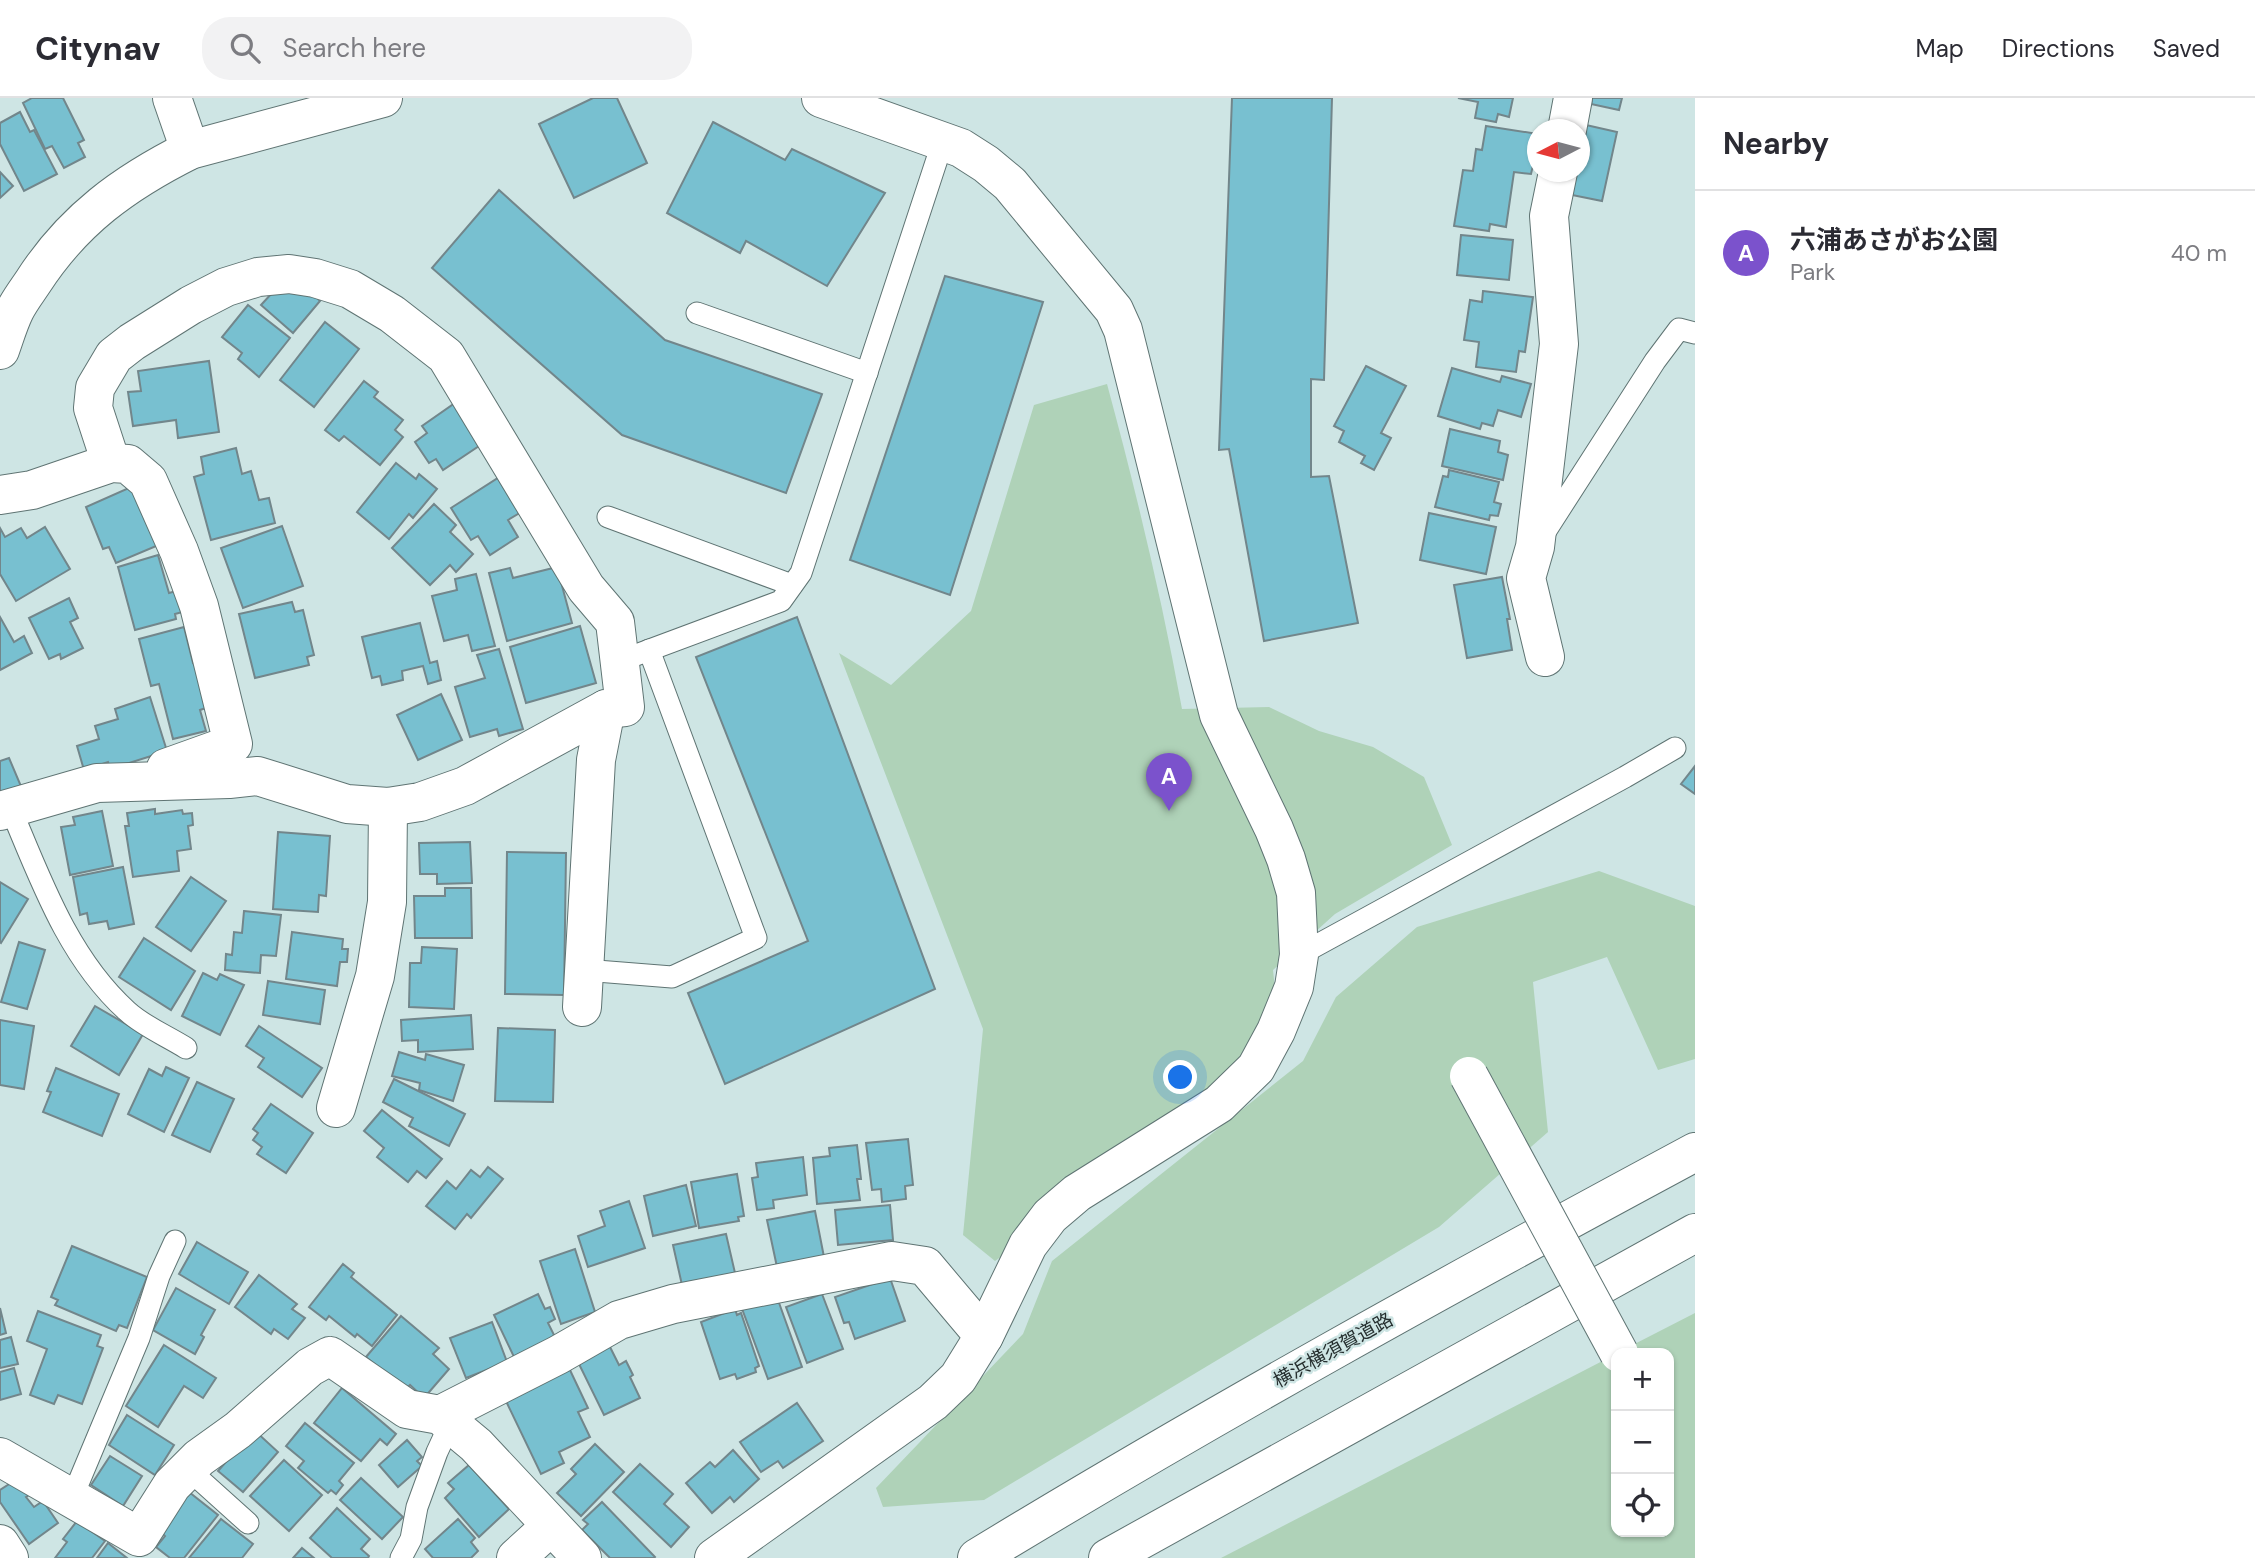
<!DOCTYPE html>
<meta charset="utf-8">
<style>
:root{--surface:#fff;--page:#f2f2f3;--text:#2b2b33;--muted:#7c7c81;--line:#e1e1e2;--accent:#7b52cc}
body{margin:0;font-family:"DM Sans","Noto Sans JP",sans-serif;background:var(--page);color:var(--text)}
.controls{position:absolute;right:21px;bottom:21px;display:grid;overflow:hidden;border-radius:14px;box-shadow:0 2px 5px #0004}
.controls button{width:63px;height:63px;display:grid;place-items:center;padding:0;border:0;border-bottom:2px solid var(--line);background:var(--surface);color:var(--text);font:35px sans-serif}
.compass{position:absolute;left:1527px;top:21px;width:63px;height:63px;border-radius:50%;background:var(--surface);box-shadow:0 2px 5px #0004;rotate:264deg}
.you{position:absolute;left:1181px;top:980px;width:24px;height:24px;margin:-18px;border:5px solid #fff;border-radius:50%;background:#1a73e8;box-shadow:0 0 0 10px #1a73e833}
.badge{display:grid;place-items:center;width:46px;height:46px;border-radius:50%;background:var(--accent);color:#fff;font-size:23px;font-weight:700}
.pin{position:absolute;translate:-50% -58px;filter:drop-shadow(0 2px 4px #0008)}
.pin::after{content:'';position:absolute;top:37px;width:24px;height:21px;background:inherit;clip-path:polygon(0 0,100% 0,50% 100%)}
.list{margin:0;padding:0;list-style:none}
h2{display:flex;justify-content:space-between;align-items:center;height:91px;margin:0;padding:0 28px;font-size:30px}
h2 small{font-size:23px;font-weight:400;color:var(--muted)}
.list li{display:grid;grid-template-columns:46px 1fr auto;gap:21px;align-items:center;box-sizing:border-box;height:126px;padding:0 28px;border-top:2px solid var(--line)}
.list b{display:block;font-size:26px;white-space:nowrap}
.list p{margin:0;font-size:23px;white-space:nowrap;color:var(--muted)}
.list em{font-size:23px;font-style:normal;color:var(--muted)}
.icon{flex:none;width:38px;height:38px;fill:none;stroke:currentColor;stroke-width:2;stroke-linecap:round;stroke-linejoin:round}
.map{position:relative;flex:none;width:1695px;height:1460px;overflow:hidden}
header{display:flex;align-items:center;gap:42px;box-sizing:border-box;height:98px;padding:0 35px;background:var(--surface);border-bottom:2px solid var(--line)}
header strong{font-size:33px}
nav{display:flex;gap:38px;margin-inline-start:auto;font-size:24px}
.search{width:490px;height:63px;background:var(--page);display:flex;align-items:center;gap:18px;box-sizing:border-box;padding:0 24px;border-radius:28px;color:var(--muted);font-size:26px}
main{display:flex}
aside{flex:1;background:var(--surface)}
.map>svg:first-child{display:block}
</style>
<header>
<strong>Citynav</strong>
<div class="search"><svg class="icon" aria-label="search" viewBox="0 0 24 24"><circle cx="10" cy="10" r="6"/><path d="M15 15l6 6"/></svg>Search here</div>
<nav><a>Map</a><a>Directions</a><a>Saved</a></nav>
</header>
<main>
<div class="map">
<svg width="1695" height="1460" viewBox="0 0 1695 1460">
<rect width="100%" height="100%" fill="#cee5e4"/>
<g fill="#afd2b8">
<path d="M1107 286C1136 393 1162 501 1182 611L1269 609 1319 633 1373 649 1424 679 1452 747 1335 816 1273 872 1277 911 1225 998 995 1163 963 1137 983 931 839 555 891 587 971 513 1034 307Z"/>
<path d="M1599 773 1695 808V961L1658 972 1607 859 1533 884 1548 1034 1439 1129 984 1402 883 1409 876 1390 1023 1236 1052 1163 1303 963 1336 899 1417 829Z"/>
<path d="M1695 1215V1460H1221L1616 1256V1434H1669V1255H1617Z"/>
</g>
<g fill="#78c0d0" stroke="#72868b" stroke-width="2">
<path d="M32 0H63L84 42 78 45 85 59 64 70 52 48 45 51 23 5Z"/>
<path d="M593 0H617L647 65 574 100 539 26Z"/>
<path d="M1232 0H1332L1324 282 1311 281V379L1329 378 1358 525 1264 543 1229 351 1219 352Z"/>
<path d="M1458 0H1513L1509 19 1498 16 1496 24 1475 20 1478 4Z"/>
<path d="M1592 0H1622L1619 12 1591 6Z"/>
<path d="M20 14 30 34 34 32 57 76 24 93 0 46V25Z"/>
<path d="M713 24 785 62 792 51 885 95 827 188 746 143 740 155 667 115Z"/>
<path d="M1586 27 1617 34 1602 103 1572 97 1577 74H1580V59Z"/>
<path d="M1486 28 1538 36V63H1534L1531 76 1514 74 1506 129 1490 126 1489 133 1454 128 1463 72 1473 73 1476 51 1482 52Z"/>
<path d="M0 74 13 88 0 100Z"/>
<path d="M499 92 665 242 822 296 786 395 622 337 432 170Z"/>
<path d="M1461 137 1513 142 1509 182 1457 177Z"/>
<path d="M945 178 1043 204 950 497 850 462Z"/>
<path d="M308 190 320 203 293 235 261 207 273 194Z"/>
<path d="M1483 193 1533 199 1525 254 1519 253 1516 274 1476 269 1479 244 1464 242 1470 202 1482 204Z"/>
<path d="M248 207 290 240 259 279 238 261 242 255 222 239Z"/>
<path d="M325 224 359 251 314 309 280 282Z"/>
<path d="M209 263 219 334 178 340 176 322 133 328 128 294 141 293 138 273Z"/>
<path d="M1366 268 1406 288 1381 335 1391 340 1374 372 1361 365 1365 358 1339 344 1344 333 1334 328Z"/>
<path d="M1452 270 1500 284 1502 278 1531 286 1521 319 1498 312 1493 328 1482 325 1480 331 1438 318Z"/>
<path d="M364 283 378 294 374 299 403 322 395 332 403 339 380 367 344 338 339 343 325 332Z"/>
<path d="M455 305 482 346 443 372 436 361 429 365 415 344 427 335 422 328Z"/>
<path d="M1450 331 1500 343 1498 354 1508 357 1503 382 1442 368Z"/>
<path d="M236 350 242 376 251 373 259 402 269 400 275 425 211 442 194 379 204 376 201 359Z"/>
<path d="M396 365 416 381 419 376 437 391 413 420 409 416 389 441 357 414Z"/>
<path d="M1449 372 1499 384 1494 404 1501 406 1498 418 1490 417 1489 422 1435 409 1443 378 1448 379Z"/>
<path d="M501 378 523 413 508 422 518 439 490 457 478 438 471 442 451 410Z"/>
<path d="M131 389 161 446 116 465 109 449 103 451 86 409Z"/>
<path d="M434 406 456 427 450 434 473 456 456 474 450 467 430 487 392 450Z"/>
<path d="M1429 415 1496 429 1486 476 1420 462Z"/>
<path d="M282 428 303 488 243 510 221 450Z"/>
<path d="M45 429 70 471 16 503 0 476V430L5 439 21 430 27 440Z"/>
<path d="M158 457 169 495 180 492 186 513 175 516 176 521 135 532 118 469Z"/>
<path d="M557 469 572 525 507 543 489 475 510 470 513 480Z"/>
<path d="M476 476 495 548 472 553 468 537 444 543 432 498 457 492 455 481Z"/>
<path d="M1502 479 1510 521H1507L1512 552 1467 560 1454 487Z"/>
<path d="M69 500 78 520 70 524 83 550 61 561 60 556 49 561 29 520Z"/>
<path d="M292 504 295 514 303 512 314 557 307 559 309 567 255 580 239 516Z"/>
<path d="M0 519 14 544 24 538 32 555 0 572Z"/>
<path d="M797 519 935 891 725 986 688 895 808 843 696 559Z"/>
<path d="M420 525 430 565 437 563 441 582 428 586 423 568 402 573 403 582 382 587 380 578 372 580 362 539Z"/>
<path d="M580 528 596 585 526 605 510 549Z"/>
<path d="M184 529 193 565 200 563 212 608 200 612 206 633 173 641 159 586 151 588 139 541Z"/>
<path d="M499 551 523 631 499 638 497 631 470 639 455 589 485 580 477 557Z"/>
<path d="M441 596 462 642 418 662 397 617Z"/>
<path d="M150 599 167 653 110 671 108 664 84 672 77 648 99 641 95 628 118 621 115 611Z"/>
<path d="M9 660 23 693 0 703V663Z"/>
<path d="M1695 668V696L1681 686Z"/>
<path d="M155 711V716L182 712 183 716 192 715 193 727 188 728 191 751 177 753 179 773 133 779 125 728H129L127 715Z"/>
<path d="M102 713 113 768 70 777 61 729 75 727 73 719Z"/>
<path d="M278 734 330 738 326 798 319 797 318 814 273 811Z"/>
<path d="M470 744 472 785 437 786V776H420L419 745Z"/>
<path d="M507 754 566 755 564 897 505 896Z"/>
<path d="M123 769 134 826 109 831 107 823 89 826 87 815 80 817 73 779Z"/>
<path d="M191 779 226 803 191 853 156 829Z"/>
<path d="M0 784 28 801 1 845 0 844Z"/>
<path d="M445 790H471L472 840H415L414 798H445Z"/>
<path d="M244 813 281 817 276 858 261 857 260 875 225 872 226 856 232 857 234 834 242 835Z"/>
<path d="M292 834 343 841 342 851H348L347 864H340L337 888 286 881Z"/>
<path d="M144 840 195 873 171 912 119 879Z"/>
<path d="M19 844 45 852 27 911 1 904Z"/>
<path d="M422 849 457 851 454 911 409 909 410 865H421Z"/>
<path d="M203 875 217 882 220 876 244 887 220 937 182 918Z"/>
<path d="M268 883 325 892 320 926 263 917Z"/>
<path d="M95 908 143 936 119 977 71 948Z"/>
<path d="M471 917 473 951 418 954V942L402 943 401 922Z"/>
<path d="M0 922 34 928 24 991 0 987Z"/>
<path d="M259 928 322 970 302 999 258 969 264 960 246 948Z"/>
<path d="M498 930 555 932 553 1004 495 1003Z"/>
<path d="M399 954 425 962 426 956 464 967 453 1003 419 992 420 985 392 978Z"/>
<path d="M166 969 189 980 164 1034 128 1016 149 971 162 978Z"/>
<path d="M56 970 119 996 102 1038 43 1014 51 994 47 993Z"/>
<path d="M394 981 465 1016 449 1048 409 1028 413 1020 383 1004Z"/>
<path d="M197 984 234 1001 210 1054 172 1037Z"/>
<path d="M271 1006 313 1035 286 1075 257 1056 262 1049 253 1042 258 1035 253 1031Z"/>
<path d="M382 1012 442 1061 426 1080 417 1073 408 1084 377 1059 384 1050 364 1033Z"/>
<path d="M908 1041 913 1087 905 1088 906 1101 882 1104 881 1091 872 1092 866 1045Z"/>
<path d="M857 1047 861 1081H857L860 1102 817 1106 813 1060 830 1058 829 1050Z"/>
<path d="M803 1059 807 1097 773 1102 774 1110 757 1112 752 1080 758 1079 756 1065Z"/>
<path d="M488 1069 503 1081 471 1120 467 1116 455 1131 426 1108 447 1083 456 1091 471 1072 480 1079Z"/>
<path d="M737 1076 744 1118 738 1119 739 1123 699 1130 691 1084Z"/>
<path d="M686 1087 696 1128 653 1138 644 1098Z"/>
<path d="M629 1103 645 1150 588 1169 578 1138 605 1128 600 1113Z"/>
<path d="M890 1107 893 1142 838 1147 835 1112Z"/>
<path d="M815 1113 824 1159 777 1169 767 1122Z"/>
<path d="M726 1136 735 1175 682 1187 673 1147Z"/>
<path d="M197 1144 248 1174 229 1206 179 1176Z"/>
<path d="M72 1148 147 1179 127 1230 119 1227 116 1233 55 1207 58 1202 51 1199Z"/>
<path d="M575 1151 595 1214 561 1226 540 1163Z"/>
<path d="M343 1166 354 1175 351 1179 397 1217 372 1248 357 1236 355 1239 329 1218 326 1222 309 1209Z"/>
<path d="M259 1177 297 1206 292 1211 305 1220 288 1241 274 1231 271 1236 235 1209Z"/>
<path d="M890 1180 905 1223 855 1241 849 1224 844 1225 835 1199Z"/>
<path d="M176 1190 215 1212 201 1237 204 1239 195 1256 153 1232Z"/>
<path d="M538 1196 545 1211 550 1209 555 1221 548 1225 556 1241 515 1261 494 1217Z"/>
<path d="M822 1196 843 1251 807 1265 786 1209Z"/>
<path d="M778 1202 802 1269 768 1281 741 1208Z"/>
<path d="M0 1210 6 1235 0 1237Z"/>
<path d="M735 1211 737 1217 741 1215 759 1268 755 1270 756 1274 737 1281 735 1276 720 1281 701 1224Z"/>
<path d="M38 1213 101 1237 97 1248 103 1250 82 1306 58 1297 54 1306 30 1297 47 1251 27 1243Z"/>
<path d="M401 1218 439 1250 433 1256 449 1271 424 1300 410 1287 405 1292 366 1259Z"/>
<path d="M492 1224 507 1264 466 1280 450 1240Z"/>
<path d="M11 1239 18 1266 0 1270V1242Z"/>
<path d="M164 1247 216 1280 203 1300 184 1288 158 1329 126 1308Z"/>
<path d="M609 1247 619 1267 626 1263 633 1277 630 1279 640 1300 604 1317 577 1262Z"/>
<path d="M14 1270 21 1296 0 1302V1274Z"/>
<path d="M569 1270 588 1310 578 1314 590 1339 559 1354 564 1365 541 1376 505 1301Z"/>
<path d="M342 1290 396 1336 387 1347 380 1341 361 1363 314 1325Z"/>
<path d="M797 1305 823 1343 783 1370 778 1363 761 1374 740 1344Z"/>
<path d="M127 1317 174 1347 155 1377 109 1347Z"/>
<path d="M305 1325 354 1365 339 1383 343 1387 336 1396 331 1392 328 1395 298 1370 304 1363 286 1348Z"/>
<path d="M254 1332 278 1354 243 1394 218 1373Z"/>
<path d="M407 1342 422 1359 417 1363 422 1368 398 1389 379 1367Z"/>
<path d="M595 1346 624 1374 581 1418 557 1395 576 1376 571 1371Z"/>
<path d="M733 1352 759 1381 734 1404 730 1399 712 1415 686 1385 710 1364 715 1369Z"/>
<path d="M110 1358 142 1378 123 1408 91 1387Z"/>
<path d="M284 1362 322 1397 289 1433 250 1398Z"/>
<path d="M640 1366 673 1396 664 1406 689 1429 671 1449 613 1394Z"/>
<path d="M469 1367 509 1411 479 1439 445 1400 454 1391 448 1385Z"/>
<path d="M361 1380 403 1419 382 1441 340 1402Z"/>
<path d="M14 1383 31 1396 26 1399 34 1409 43 1403 58 1425 29 1446 0 1404V1392Z"/>
<path d="M189 1394 218 1417 184 1460H170L156 1449 165 1438 159 1432Z"/>
<path d="M602 1404 655 1459 654 1460H610L582 1432 588 1426 583 1422Z"/>
<path d="M337 1410 370 1441 361 1451 369 1458 368 1460H332L310 1440Z"/>
<path d="M221 1421 253 1446 242 1460H189Z"/>
<path d="M458 1421 475 1440 471 1444 478 1453 471 1460H433L425 1451Z"/>
<path d="M77 1423 105 1443 92 1460H55L67 1444 63 1441Z"/>
<path d="M108 1445 127 1460H97Z"/>
<path d="M302 1450 314 1460H293Z"/>
</g>
<g fill="none" stroke-linecap="round" stroke-linejoin="round">
<defs>
<g id="service">
<path d="M697 215 867 275"/>
<path d="M608 419 792 487"/>
<path d="M1545 434 1655 263 1679 231 1695 235"/>
<path d="M620 563 781 503 801 475 943 43"/>
<path d="M10 709C40 780 68 860 127 913 143 928 167 938 186 950"/>
<path d="M1299 857 1625 679 1675 650"/>
<path d="M584 872 672 879 756 840 649 552"/>
<path d="M188 1371 248 1425"/>
<path d="M72 1400 139 1240 159 1178 175 1143"/>
<path d="M401 1460 411 1441 417 1409 437 1354 450 1326"/>
</g>
<g id="minor">
<path d="M172 0 190 52"/>
<path d="M1567 32 1573 0"/>
<path d="M0 397 32 392 111 365 128 366 148 383 179 453 199 508 233 646 166 670 167 678"/>
<path d="M1545 559 1526 480 1535 449 1559 246 1549 118 1558 74"/>
<path d="M0 713 97 685 229 681 258 678 347 706 388 709 420 704 465 688 606 611 625 609 615 524 586 490 446 258 392 216 350 191 315 180 289 176 258 179 226 189 191 207 132 244 114 258 95 290 93 310 111 365"/>
<path d="M582 909 596 662 606 611"/>
<path d="M336 1010 375 878 387 804 388 709"/>
<path d="M440 1317 558 1257 619 1222 673 1206 892 1163 925 1168 984 1238 958 1280 933 1304 714 1460"/>
<path d="M0 1359 139 1439 172 1387 199 1360 238 1332 310 1269 330 1258 407 1311 440 1317 476 1347 582 1460"/>
<path d="M516 1460 551 1428"/>
</g>
<g id="tertiary">
<path d="M821 0 961 50 986 66 1010 86 1114 212 1123 232 1219 617 1274 731 1286 761 1296 795 1299 857 1294 889 1276 933 1256 970 1219 1006 1077 1095 1050 1118 1028 1147 984 1238"/>
<path d="M0 252C5 238 9 224 15 212 20 202 27 193 33 184 73 122 124 85 190 52L383 0"/>
</g>
<path id="secondary" d="M0 1446 9 1460"/>
<g id="motorway">
<path d="M977 1460C1212 1317 1453 1184 1695 1054"/>
<path d="M1108 1460 1695 1135"/>
</g>
</defs>
<use href="#service" stroke="#5f7473" stroke-width="23"/>
<use href="#minor" stroke="#5f7473" stroke-width="40"/>
<use href="#tertiary" stroke="#5f7473" stroke-width="40"/>
<use href="#secondary" stroke="#5f7473" stroke-width="40"/>
<use href="#motorway" stroke="#5f7473" stroke-width="40"/>
<use href="#service" stroke="#fff" stroke-width="21"/>
<use href="#minor" stroke="#fff" stroke-width="38"/>
<use href="#tertiary" stroke="#fff" stroke-width="38"/>
<use href="#secondary" stroke="#fff" stroke-width="38"/>
<use href="#motorway" stroke="#fff" stroke-width="38"/>
<defs>
<path id="minor-bridge" d="M1469 978 1619 1255"/>
</defs>
<use href="#minor-bridge" stroke="#5f7473" stroke-width="40" stroke-linecap="butt"/>
<use href="#minor-bridge" stroke="#fff" stroke-width="38"/>
</g>
<g text-anchor="middle" dominant-baseline="central" stroke-width="5" stroke-linejoin="round" paint-order="stroke">
<g font-size="19" fill="#262f2f" stroke="#cee5e4">
<text transform="translate(1333 1252) rotate(-29)">横浜横須賀道路</text>
</g>
</g>
</svg>
<div class="controls">
<button>+</button>
<button>−</button>
<button><svg class="icon" aria-label="locate" viewBox="0 0 24 24"><circle cx="12" cy="12" r="6"/><path d="M12 2v4M12 18v4M2 12h4M18 12h4"/></svg></button>
</div>
<svg class="compass" viewBox="-18 -18 36 36"><path d="M0-13l5 13h-10z" fill="#e53935"/><path d="M0 13l5-13h-10z" fill="#7c7c81"/></svg>
<div class="you"></div>
<div class="pin badge" style="left:1169px;top:713px">A</div>
</div>
<aside>
<h2>Nearby<small></small></h2>
<ul class="list">
<li><span class="badge">A</span><div><b>六浦あさがお公園</b><p>Park</p></div><em>40 m</em></li>
</ul>
</aside>
</main>
